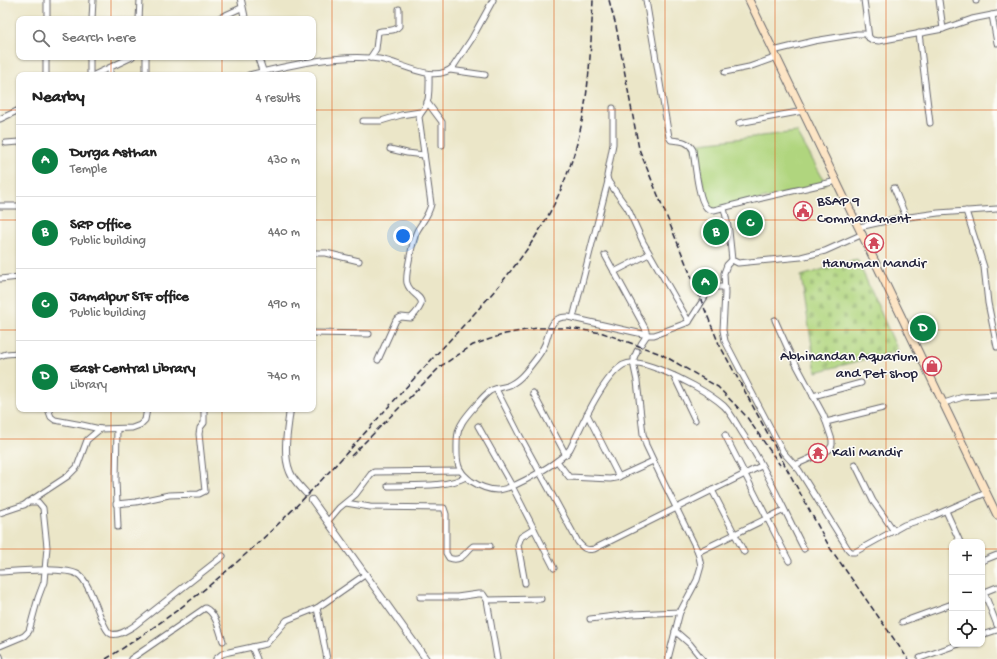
<!DOCTYPE html>
<meta charset="utf-8">
<style>
:root{--surface:#fff;--page:#f2f2f2;--text:#222;--muted:#767676;--line:#e0e0e0;--accent:#0b8043}
body{margin:0;font-family:"Gochi Hand",sans-serif;background:var(--page);color:var(--text)}
.controls{position:absolute;right:12px;bottom:12px;display:grid;overflow:hidden;border-radius:8px;box-shadow:0 1px 3px #0004}
.controls button{width:36px;height:36px;display:grid;place-items:center;padding:0;border:0;border-bottom:1px solid var(--line);background:var(--surface);color:var(--text);font:20px sans-serif}
.you{position:absolute;left:403px;top:236px;width:14px;height:14px;margin:-10px;border:3px solid #fff;border-radius:50%;background:#1a73e8;box-shadow:0 0 0 6px #1a73e833}
.badge{display:grid;place-items:center;width:26px;height:26px;border-radius:50%;background:var(--accent);color:#fff;font-size:13px;font-weight:700}
.pin{position:absolute;translate:-50% -50%;border:2px solid #fff;box-shadow:0 1px 4px #0006}
.list{margin:0;padding:0;list-style:none}
h2{display:flex;justify-content:space-between;align-items:center;height:52px;margin:0;padding:0 16px;font-size:17px}
h2 small{font-size:13px;font-weight:400;color:var(--muted)}
.list li{display:grid;grid-template-columns:26px 1fr auto;gap:12px;align-items:center;box-sizing:border-box;height:72px;padding:0 16px;border-top:1px solid var(--line)}
.list b{display:block;font-size:15px;white-space:nowrap}
.list p{margin:0;font-size:13px;white-space:nowrap;color:var(--muted)}
.list em{font-size:13px;font-style:normal;color:var(--muted)}
.icon{flex:none;width:22px;height:22px;fill:none;stroke:currentColor;stroke-width:2;stroke-linecap:round;stroke-linejoin:round}
.map{position:relative;flex:none;width:997px;height:659px;overflow:hidden}
.search{position:absolute;background:var(--surface);box-shadow:0 1px 3px #0004;left:16px;top:16px;width:300px;height:44px;display:flex;align-items:center;gap:10px;box-sizing:border-box;padding:0 14px;border-radius:8px;color:var(--muted);font-size:15px}
.panel{position:absolute;background:var(--surface);box-shadow:0 1px 3px #0004;left:16px;top:72px;width:300px;height:340px;border-radius:8px}
.map>svg:first-child{display:block}
</style>
<div class="map">
<svg width="997" height="659" viewBox="0 0 997 659">
<defs>
<pattern id="cemetery-stones" width="16" height="16" patternUnits="userSpaceOnUse"><rect width="16" height="16" fill="#b0d57e"/><path d="M2 7V4a2 2 0 0 1 4 0v3zM10 15v-3a2 2 0 0 1 4 0v3z" fill="#97b76e"/></pattern>
</defs>
<rect width="100%" height="100%" fill="#fdfcf7"/>
<filter id="ink" filterUnits="userSpaceOnUse"><feTurbulence type="fractalNoise" baseFrequency=".025" numOctaves="2"/><feDisplacementMap in="SourceGraphic" scale="8" xChannelSelector="R" yChannelSelector="G"/><feConvolveMatrix kernelMatrix="1 2 1 2 8 2 1 2 1" color-interpolation-filters="sRGB"/></filter>
<filter id="wash" filterUnits="userSpaceOnUse"><feTurbulence type="fractalNoise" baseFrequency=".012" numOctaves="4" result="noise"/><feDisplacementMap in="SourceGraphic" scale="16" xChannelSelector="R" yChannelSelector="G"/><feGaussianBlur stdDeviation="0.9" result="paint"/><feColorMatrix in="noise" values="0 0 0 0 0 0 0 0 0 0 0 0 0 0 0 0 0 1.4 0 .05"/><feComposite in="paint" operator="in"/></filter>
<g filter="url(#wash)">
<rect width="100%" height="100%" fill="#ebe6c8"/>
<path fill="#b0d57e" stroke="#697c5c" d="M797 132 826 184 711 211 692 144Z"/>
<path fill="url(#cemetery-stones)" stroke="#697c5c" d="M857 259 898 351 816 372 801 276Z"/>
</g>
<g filter="url(#ink)">
<g fill="none" stroke-linecap="round" stroke-linejoin="round">
<defs>
<g id="minor">
<path d="M646 0 669 137 671 140C681 141 688 141 693 150 695 163 698 199 706 207 708 210 711 210 714 210L766 197 837 181"/>
<path d="M864 0 869 38"/>
<path d="M939 0 943 29"/>
<path d="M976 0V1"/>
<path d="M992 15 997 43"/>
<path d="M47 19V0"/>
<path d="M92 19 93 0"/>
<path d="M139 19 140 0"/>
<path d="M217 19 241 8"/>
<path d="M919 33 930 123"/>
<path d="M773 51 814 41 857 34H865L872 40 879 41 943 29 972 19 997 14"/>
<path d="M90 57V75"/>
<path d="M370 58 376 49 378 32C385 29 394 33 399 26V9"/>
<path d="M110 68V75"/>
<path d="M450 70 485 75"/>
<path d="M725 72 749 67 777 57"/>
<path d="M46 75V57"/>
<path d="M94 75 132 57"/>
<path d="M146 75V57"/>
<path d="M249 75C287 66 340 53 379 59 400 62 435 85 453 67L471 40 493 0"/>
<path d="M427 102 442 122V145"/>
<path d="M613 108V144L607 176 608 181 628 209 643 242 689 322"/>
<path d="M0 119 19 110"/>
<path d="M363 121H381L401 115 420 112"/>
<path d="M739 123 803 111"/>
<path d="M6 143 19 142"/>
<path d="M390 149 407 153 424 155"/>
<path d="M894 188 906 217"/>
<path d="M0 206H19"/>
<path d="M724 208 729 231 732 260 738 263 801 257 825 251 863 234"/>
<path d="M966 211 984 267 988 303 997 347"/>
<path d="M859 227 895 219 938 213 997 209"/>
<path d="M313 253H326L359 261"/>
<path d="M605 255 645 328 647 335 641 344"/>
<path d="M732 260 727 265 724 273 725 293 723 330 725 341 783 452 799 470 848 549 851 552H855L904 525 933 516 986 493"/>
<path d="M614 272 649 254"/>
<path d="M0 279 19 277"/>
<path d="M725 287H716L710 289 689 322 660 333 654 335H647L568 317C550 316 550 331 545 344 542 351 537 358 532 364 525 373 518 382 507 386 501 388 495 388 490 391 484 395 465 417 462 423 456 432 457 443 457 453 457 466 460 473 471 481 479 486 487 490 497 490 513 490 560 462 570 449 581 427 602 378 623 365 634 359 650 366 661 370 681 378 708 392 724 406 731 413 736 423 741 431 766 468 784 510 804 549"/>
<path d="M573 318 608 181"/>
<path d="M775 320 789 351 824 416 832 440V445L829 450 795 465"/>
<path d="M313 333 369 334"/>
<path d="M637 351 634 358V367L637 381 643 434 646 445 664 483 698 552 701 566 697 580 680 612 668 659"/>
<path d="M0 356 6 354 19 353"/>
<path d="M378 360 396 320 401 317 411 318C434 295 412 300 407 283 405 276 413 239 417 231 422 222 429 215 431 204L419 117C421 112 424 110 426 106 430 99 429 83 429 74"/>
<path d="M674 376 695 420"/>
<path d="M496 389 520 436 578 542C583 548 586 551 594 549L761 466"/>
<path d="M533 393 566 455"/>
<path d="M813 396 861 383"/>
<path d="M944 403 963 397 997 395"/>
<path d="M48 409 51 417 55 420 82 425 100 429 132 428 140 425 145 420 147 409"/>
<path d="M587 414 619 477"/>
<path d="M826 422 883 408"/>
<path d="M478 426 512 486 554 568"/>
<path d="M117 429 116 480 118 527"/>
<path d="M725 435 789 561"/>
<path d="M557 461 569 477 610 479 616 478 653 461"/>
<path d="M855 464 873 501 894 531"/>
<path d="M388 486C412 485 445 488 466 477"/>
<path d="M712 490 744 552"/>
<path d="M346 503 370 507 444 508 446 514V553L449 558C462 563 466 551 473 546H490"/>
<path d="M116 504 136 502 169 495 199 494 205 491 199 434 200 428 204 423V409"/>
<path d="M946 511 960 542"/>
<path d="M0 513 24 505 68 476 77 467 87 440 100 429"/>
<path d="M328 521 339 508 356 494 371 474 374 472 461 471"/>
<path d="M698 552 784 510"/>
<path d="M982 561 997 555"/>
<path d="M0 572C17 571 66 566 79 575 92 584 102 631 111 634 119 636 127 630 134 626L223 556"/>
<path d="M525 583 518 545 521 537 534 529"/>
<path d="M984 592 997 625"/>
<path d="M982 593 997 587"/>
<path d="M420 597H457L478 594H483L487 600 497 659"/>
<path d="M487 600 541 599"/>
<path d="M317 608 327 659"/>
<path d="M590 619 632 614 680 612"/>
<path d="M902 622 952 604"/>
<path d="M675 631 690 644 702 659"/>
<path d="M982 635 997 630"/>
<path d="M0 646 24 636 29 631 38 598 44 582 47 547 43 508 38 502H28"/>
<path d="M252 647 257 659"/>
<path d="M0 656 1 659"/>
<path d="M920 658 959 644"/>
<path d="M131 659 205 608C216 613 219 630 223 641"/>
<path d="M216 659 222 654 229 652 266 644 287 620 317 608 366 574"/>
</g>
<g id="tertiary">
<path d="M241 0 245 19"/>
<path d="M258 57 264 75"/>
<path d="M290 409C288 429 282 453 290 472 293 480 300 486 306 493"/>
<path d="M312 500 426 659"/>
</g>
<path id="secondary" d="M749 0 997 515"/>
</defs>
<use href="#minor" stroke="#68676c" stroke-width="7"/>
<use href="#tertiary" stroke="#68676c" stroke-width="8"/>
<use href="#secondary" stroke="#68676c" stroke-width="9"/>
<use href="#minor" stroke="#fff" stroke-width="5"/>
<use href="#tertiary" stroke="#fff" stroke-width="6"/>
<use href="#secondary" stroke="#fde5c5" stroke-width="7"/>
<g stroke="#22223b" stroke-width="1.5" stroke-dasharray="6 3" stroke-linecap="butt">
<path d="M609 0 616 26 639 149 719 344 830 548 908 659"/>
<path d="M351 456 441 366 473 345 505 334 537 328H568L603 333 661 354 718 387 746 416 780 465"/>
<path d="M106 659C155 628 203 593 246 554 309 498 364 433 421 371 475 312 537 254 566 177 589 118 590 62 593 0"/>
</g>
</g>
</g>
<path fill="none" stroke="#de560e" stroke-width="1" stroke-opacity="0.55" d="M111 0V19M222 0V19M332 0V659M443 0V659M554 0V659M665 0V659M775 0V659M886 0V659M111 57V75M222 57V75M0 110H19M313 110H997M0 220H19M313 220H997M0 330H19M313 330H997M111 409V659M222 409V659M0 439H997M0 549H952M982 549H997"/>
<defs>
<symbol id="civic-ring" viewBox="-11 -11 22 22"><circle r="9.5" fill="#fdfcf7" stroke="#d1495b" stroke-width="1.5"/><path d="M-.6-6.5H3V-4.5H.6V-3L4-1V1h2V6H-6V1h2V-1L-.6-3ZM-1.2 2.5V6h2.4V2.5Z" fill="#d1495b"/></symbol>
<symbol id="temple-ring" viewBox="-11 -11 22 22"><circle r="9.5" fill="#fdfcf7" stroke="#d1495b" stroke-width="1.5"/><path d="M0-6L5-2H3V0L6.5 2.5H4V6H1.5V3h-3V6H-4V2.5H-6.5L-3 0V-2H-5Z" fill="#d1495b"/></symbol>
<symbol id="shop-ring" viewBox="-11 -11 22 22"><circle r="9.5" fill="#fdfcf7" stroke="#d1495b" stroke-width="1.5"/><path d="M-5-2.5h2.3a2.7 3.5 0 0 1 5.4 0H5L5.5 6h-11ZM-1.5-2.5h3a1.5 2.3 0 0 0-3 0Z" fill="#d1495b"/></symbol>
</defs>
<g fill-rule="evenodd">
<use href="#civic-ring" x="792" y="200" width="22" height="22"/>
<use href="#temple-ring" x="863" y="232" width="22" height="22"/>
<use href="#shop-ring" x="921" y="355" width="22" height="22"/>
<use href="#temple-ring" x="807" y="442" width="22" height="22"/>
</g>
<g text-anchor="middle" dominant-baseline="central" stroke-width="3" stroke-linejoin="round" paint-order="stroke">
<g font-size="15" fill="#22223b" stroke="#fdfcf7" text-anchor="start">
<text x="817" y="202">BSAP 9<tspan x="817" dy="17">Commandment</tspan></text>
<text x="874" y="264" text-anchor="middle">Hanuman Mandir</text>
<text x="918" y="357" text-anchor="end">Abhinandan Aquarium<tspan x="918" dy="17">and Pet shop</tspan></text>
<text x="832" y="453">Kali Mandir</text>
</g>
</g>
</svg>
<div class="controls">
<button>+</button>
<button>−</button>
<button><svg class="icon" aria-label="locate" viewBox="0 0 24 24"><circle cx="12" cy="12" r="6"/><path d="M12 2v4M12 18v4M2 12h4M18 12h4"/></svg></button>
</div>
<div class="you"></div>
<div class="pin badge" style="left:705px;top:282px">A</div>
<div class="pin badge" style="left:716px;top:232px">B</div>
<div class="pin badge" style="left:750px;top:223px">C</div>
<div class="pin badge" style="left:923px;top:328px">D</div>
<div class="search"><svg class="icon" aria-label="search" viewBox="0 0 24 24"><circle cx="10" cy="10" r="6"/><path d="M15 15l6 6"/></svg>Search here</div>
<section class="panel">
<h2>Nearby<small>4 results</small></h2>
<ul class="list">
<li><span class="badge">A</span><div><b>Durga Asthan</b><p>Temple</p></div><em>430 m</em></li>
<li><span class="badge">B</span><div><b>SRP Office</b><p>Public building</p></div><em>440 m</em></li>
<li><span class="badge">C</span><div><b>Jamalpur STF office</b><p>Public building</p></div><em>490 m</em></li>
<li><span class="badge">D</span><div><b>East Central Library</b><p>Library</p></div><em>740 m</em></li>
</ul>
</section>
</div>
